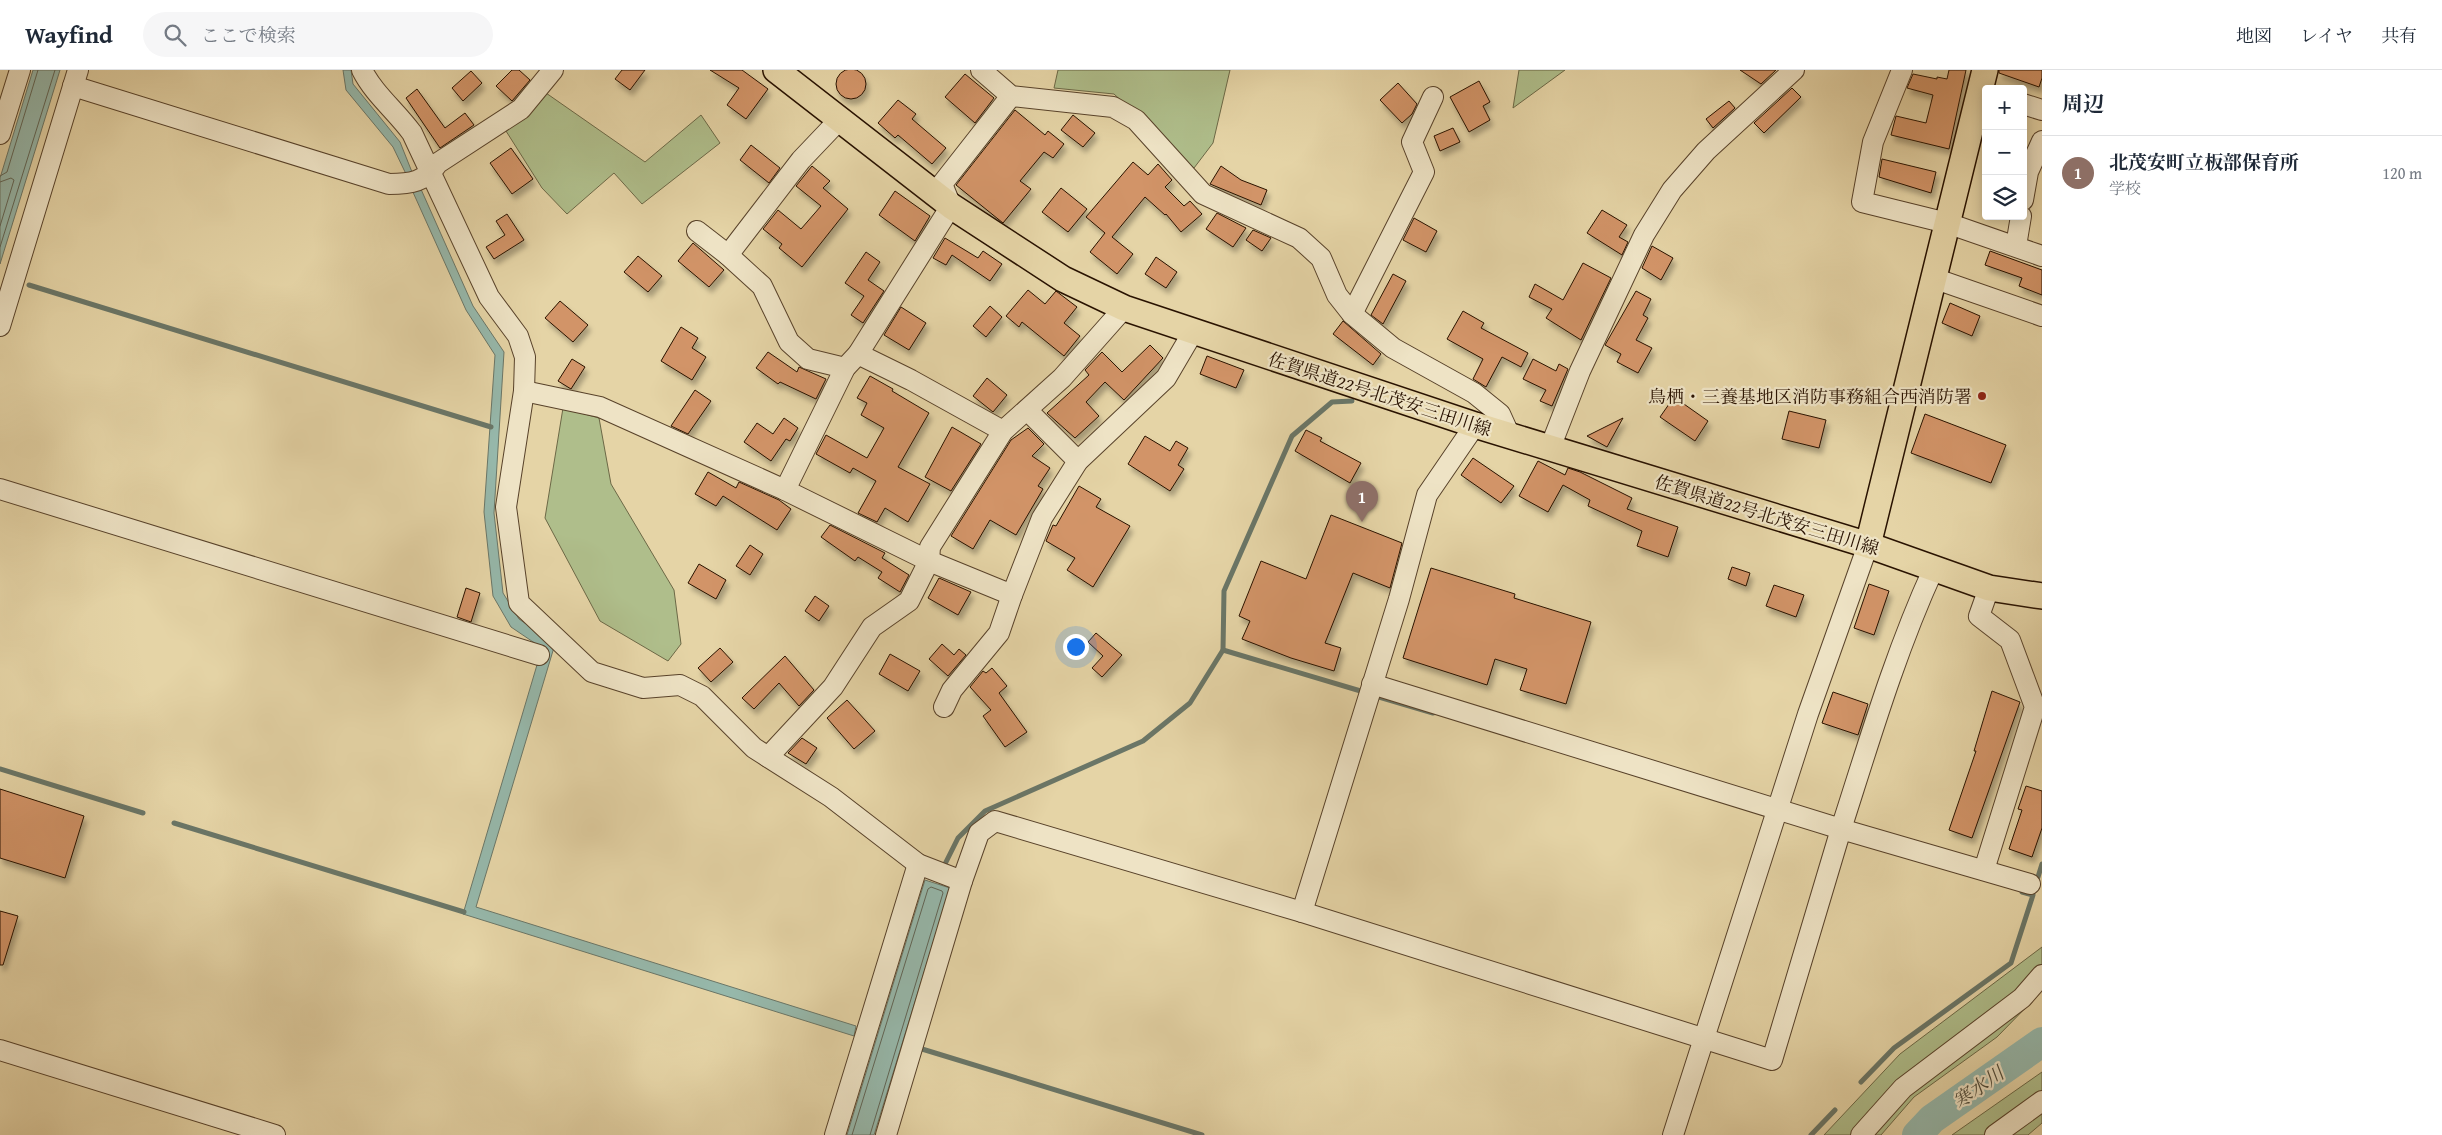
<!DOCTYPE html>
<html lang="ja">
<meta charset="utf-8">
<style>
:root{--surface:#fff;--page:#f6f6f7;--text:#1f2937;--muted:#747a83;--line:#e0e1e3;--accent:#ea580c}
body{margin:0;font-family:"Gentium Book Plus","Noto Serif JP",serif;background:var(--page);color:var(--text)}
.controls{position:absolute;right:15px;top:15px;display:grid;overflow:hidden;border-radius:5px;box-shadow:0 2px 12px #0003}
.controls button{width:45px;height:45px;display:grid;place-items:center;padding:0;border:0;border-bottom:1px solid var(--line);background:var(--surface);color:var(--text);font:25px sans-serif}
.you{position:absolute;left:1075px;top:576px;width:18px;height:18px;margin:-12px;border:4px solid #fff;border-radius:50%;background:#1a73e8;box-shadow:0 0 0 8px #1a73e833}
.badge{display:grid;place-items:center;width:32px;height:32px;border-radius:50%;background:var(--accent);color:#fff;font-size:16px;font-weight:700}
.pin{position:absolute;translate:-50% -41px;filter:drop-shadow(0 1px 2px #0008)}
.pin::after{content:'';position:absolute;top:26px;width:18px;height:15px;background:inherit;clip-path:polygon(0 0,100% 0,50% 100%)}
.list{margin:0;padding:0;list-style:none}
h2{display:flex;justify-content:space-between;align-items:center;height:65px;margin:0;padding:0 20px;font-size:21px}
h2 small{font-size:16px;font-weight:400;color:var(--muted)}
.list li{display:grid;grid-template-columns:32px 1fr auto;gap:15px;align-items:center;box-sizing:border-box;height:75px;padding:0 20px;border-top:1px solid var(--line)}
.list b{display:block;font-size:19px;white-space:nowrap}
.list p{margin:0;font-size:16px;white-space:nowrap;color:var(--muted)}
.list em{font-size:16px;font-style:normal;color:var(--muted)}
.icon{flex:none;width:28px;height:28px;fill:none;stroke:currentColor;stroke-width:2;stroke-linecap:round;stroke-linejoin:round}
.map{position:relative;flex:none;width:2042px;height:1065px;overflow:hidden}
header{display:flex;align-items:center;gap:30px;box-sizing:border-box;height:70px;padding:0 25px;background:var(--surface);border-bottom:1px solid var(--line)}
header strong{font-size:24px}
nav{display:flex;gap:28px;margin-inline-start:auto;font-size:18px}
.search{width:350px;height:45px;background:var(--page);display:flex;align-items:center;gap:12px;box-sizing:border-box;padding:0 18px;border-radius:28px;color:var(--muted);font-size:19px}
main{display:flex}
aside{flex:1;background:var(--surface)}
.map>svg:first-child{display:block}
</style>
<header>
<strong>Wayfind</strong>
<div class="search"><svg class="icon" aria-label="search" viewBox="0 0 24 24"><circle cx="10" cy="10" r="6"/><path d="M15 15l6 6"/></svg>ここで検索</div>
<nav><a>地図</a><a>レイヤ</a><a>共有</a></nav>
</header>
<main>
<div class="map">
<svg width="2042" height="1065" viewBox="0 0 2042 1065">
<defs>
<filter id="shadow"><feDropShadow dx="3" dy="5.5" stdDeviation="2.5" flood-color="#0004"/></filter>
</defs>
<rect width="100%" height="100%" fill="#e5d4a6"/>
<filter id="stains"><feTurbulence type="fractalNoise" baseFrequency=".004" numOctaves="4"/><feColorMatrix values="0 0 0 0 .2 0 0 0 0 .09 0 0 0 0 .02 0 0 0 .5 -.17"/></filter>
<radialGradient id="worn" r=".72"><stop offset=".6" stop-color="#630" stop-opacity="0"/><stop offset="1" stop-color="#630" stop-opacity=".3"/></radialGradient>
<g fill="#afbe8b" stroke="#6c6846">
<path d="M1058 0H1230L1213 73 1194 98 1114 24 1054 18Z"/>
<path d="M1519 0H1565L1513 38Z"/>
<path d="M546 23 645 92 701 45 720 73 642 134 614 103 567 144 542 118 506 61Z"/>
<path d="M563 338 599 348 611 414 674 520 681 574 668 591 600 551 545 448Z"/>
<path d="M2042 877V921L1997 967 1914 1027 1881 1065H1824L1900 984Z"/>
<path d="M2042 1002V1053L2028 1065H1952Z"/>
</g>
<g fill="#96b8ab" stroke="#6a7667">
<path d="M33 0H60L0 194V108Z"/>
<path d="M343 0H351L353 14 400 72 412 102 406 104 393 77 346 20Z"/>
<path d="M420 117 473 236 504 282 494 443 503 523 519 549 555 574 476 837 856 956 854 966 463 844 542 578 511 557 493 526 484 442 495 285 466 240 412 120Z"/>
<path d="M925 810 950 818 874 1065H847Z"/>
</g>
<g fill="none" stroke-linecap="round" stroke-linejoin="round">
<g stroke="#606556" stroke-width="1">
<path d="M0 106 7 102 38 0"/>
<path d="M0 112 11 108 14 110 0 156"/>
<path d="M0 177 55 0"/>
<path d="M852 1065 928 819 931 817 942 821 943 823 870 1065"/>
</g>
<g stroke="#6a7667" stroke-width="5">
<path d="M29 215 491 357"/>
<path d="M1223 580 1364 622"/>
<path d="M1379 627 1433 643"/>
<path d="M0 699 143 743"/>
<path d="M174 753 464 842"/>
<path d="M944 796 958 768 985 741 1143 671 1190 633 1223 580 1224 521 1292 366 1332 332 1352 331"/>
<path d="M2038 807 2042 794"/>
<path d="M922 979 1202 1065"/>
<path d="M1861 1012 1894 978 2011 893 2033 825 2022 822"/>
<path d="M1811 1065 1835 1040"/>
</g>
<path stroke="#96b8ab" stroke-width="30" d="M1917 1065 1932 1049 2042 972"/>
</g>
<g fill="#d29468" stroke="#291200" filter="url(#shadow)">
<circle cx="851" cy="14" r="15"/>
<path d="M512 0H519L530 10 512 31 496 16Z"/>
<path d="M622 0H645L630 20 615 9Z"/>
<path d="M710 0H742L768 19 746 49 727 35 739 18Z"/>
<path d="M1740 0H1776L1761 14Z"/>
<path d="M1949 0H1966L1949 79 1891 65 1896 46 1926 53 1933 25 1907 18 1913 4 1937 9V7L1947 9Z"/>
<path d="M1999 0H2042V8L2039 17 1999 3Z"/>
<path d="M471 1 482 13 463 31 452 18Z"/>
<path d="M965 4 994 28 975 53 945 27Z"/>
<path d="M1479 11 1490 32 1483 36 1490 50 1469 62 1450 27Z"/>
<path d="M1398 13 1417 34 1412 44 1402 53 1380 30Z"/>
<path d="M1792 18 1801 27 1764 63 1754 53Z"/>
<path d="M417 19 445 58 465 43 474 55 440 78 406 28Z"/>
<path d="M898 30 916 44 912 49 946 78 932 94 898 65 895 68 878 53Z"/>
<path d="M1729 31 1735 38 1713 58 1706 49Z"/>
<path d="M1015 40 1045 65 1048 61 1064 74 1053 88 1044 82 1020 111 1031 119 1003 153 956 115Z"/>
<path d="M1073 45 1095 63 1083 77 1061 60Z"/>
<path d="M1453 58 1460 72 1440 81 1434 66Z"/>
<path d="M751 75 780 98 769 113 740 90Z"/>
<path d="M511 78 533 109 512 124 490 93Z"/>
<path d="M1882 89 1936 102 1931 123 1879 107Z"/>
<path d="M1133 92 1148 105 1158 94 1172 110 1165 117 1184 136 1190 131 1202 144 1181 162 1166 144 1165 145 1145 127 1112 167 1133 184 1117 204 1090 182 1105 163 1086 147Z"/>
<path d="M812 96 830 111 823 118 848 139 802 197 779 178 782 174 763 159 778 140 801 159 821 136 796 116Z"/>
<path d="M1221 96 1241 110 1267 120 1261 135 1210 114Z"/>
<path d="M1061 118 1087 139 1068 162 1042 142Z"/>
<path d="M895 121 930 146 915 171 879 145Z"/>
<path d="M1602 140 1627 155 1619 167 1628 172 1622 185 1587 163Z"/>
<path d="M1217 143 1246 158 1233 177 1206 159Z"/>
<path d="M507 144 524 170 494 189 486 177 505 165 496 151Z"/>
<path d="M1414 148 1437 161 1426 182 1403 170Z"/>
<path d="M1253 160 1271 168 1262 181 1246 170Z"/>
<path d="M945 168 978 188 983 181 1002 194 990 211 952 185 946 195 933 188Z"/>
<path d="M693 173 724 200 709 217 678 191Z"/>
<path d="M1652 176 1673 188 1661 210 1642 198Z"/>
<path d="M1990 181 2042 200V225L2019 216 2022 208 1985 195Z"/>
<path d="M866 182 880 192 868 210 884 221 863 253 851 245 864 226 845 213Z"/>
<path d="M638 186 662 206 648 222 624 202Z"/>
<path d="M1156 187 1177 202 1166 218 1145 204Z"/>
<path d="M1583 193 1611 208 1581 270 1546 248 1552 239 1529 227 1535 214 1563 230Z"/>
<path d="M1393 204 1406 211 1383 254 1371 245Z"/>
<path d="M1028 220 1045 234 1056 221 1077 237 1064 253 1080 266 1064 286 1022 252 1019 257 1006 246Z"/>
<path d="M1636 221 1651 229 1643 245 1648 248 1636 270 1652 278 1638 303 1617 292 1621 284 1605 275Z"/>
<path d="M560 231 588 255 573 272 545 248Z"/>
<path d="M1950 233 1980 246 1972 266 1942 253Z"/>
<path d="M990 236 1002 247 986 267 973 256Z"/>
<path d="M901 237 926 253 909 280 884 265Z"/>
<path d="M1463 241 1484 253 1481 258 1528 283 1521 297 1502 287 1486 317 1473 309 1483 289 1447 269Z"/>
<path d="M1343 251 1381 284 1373 295 1333 264Z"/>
<path d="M681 257 698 268 692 278 706 287 692 310 661 291Z"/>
<path d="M1150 275 1163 288 1124 330 1105 312 1086 332 1099 346 1075 368 1047 343 1089 305 1085 300 1102 282 1122 302Z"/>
<path d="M768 282 797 302 799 297 826 309 816 329 780 312 778 314 756 298Z"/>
<path d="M1207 286 1244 300 1236 318 1200 304Z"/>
<path d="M572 289 585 297 571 319 558 311Z"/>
<path d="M1533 289 1556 301 1559 294 1568 299 1552 336 1540 331 1546 320 1523 309Z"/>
<path d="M870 306 893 319 892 321 929 343 898 397 930 414 908 452 885 438 877 452 858 443 876 411 853 398 850 403 816 384 826 365 867 388 884 358 861 345 867 333 857 328Z"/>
<path d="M987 308 1007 325 993 342 973 326Z"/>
<path d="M695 320 711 331 688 364 671 356Z"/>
<path d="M1674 327 1708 351 1695 371 1660 347Z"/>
<path d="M1789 341 1826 350 1819 378 1782 369Z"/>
<path d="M1925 344 2006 375 1991 413 1911 383Z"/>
<path d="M784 348 798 358 790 371 786 369 771 391 744 372 757 353 773 364Z"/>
<path d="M1623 348 1607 377 1587 366Z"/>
<path d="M952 357 981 374 951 421 925 407Z"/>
<path d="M1028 358 1044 374 1032 386 1050 398 1038 416 1043 419 1016 465 990 450 973 479 951 466 1011 370Z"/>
<path d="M1306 360 1322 368 1320 371 1361 393 1350 413 1295 381Z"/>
<path d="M1145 366 1170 381 1176 371 1188 378 1178 395 1184 399 1170 421 1128 394Z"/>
<path d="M1473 388 1514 416 1501 433 1461 405Z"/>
<path d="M1538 391 1565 405 1568 398 1580 402 1632 428 1627 439 1678 457 1668 487 1637 476 1642 461 1588 436 1590 430 1563 415 1548 442 1519 426Z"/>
<path d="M708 402 736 418 739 412 779 430 791 439 777 460 723 426 716 436 695 424Z"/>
<path d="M1079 416 1101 429 1096 437 1130 456 1093 517 1067 500 1075 488 1046 471 1053 455 1056 456Z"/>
<path d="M1331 445 1402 473 1390 518 1353 503 1325 573 1341 578 1334 601 1291 588 1242 569 1250 551 1239 546 1261 491 1306 509Z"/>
<path d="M830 455 885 483 882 488 909 505 900 522 878 508 882 502 858 487 855 491 821 467Z"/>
<path d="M750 475 763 484 750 505 736 496Z"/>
<path d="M699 494 726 510 716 529 688 513Z"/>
<path d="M1732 497 1750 503 1746 516 1728 509Z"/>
<path d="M1431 498 1515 524 1514 528 1591 552 1566 634 1520 620 1527 599 1495 589 1487 615 1403 588Z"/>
<path d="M939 508 971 522 958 545 928 528Z"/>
<path d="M1869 514 1889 521 1874 565 1854 558Z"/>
<path d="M1774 515 1804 525 1796 547 1766 536Z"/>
<path d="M466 518 480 523 471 552 457 547Z"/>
<path d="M815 526 829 536 819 551 805 541Z"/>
<path d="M1096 563 1122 585 1102 607 1092 598 1103 586 1088 572Z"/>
<path d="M942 574 954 585 959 579 966 585 948 606 929 589Z"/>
<path d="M720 578 733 592 711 612 698 598Z"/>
<path d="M890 584 920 601 908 621 879 604Z"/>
<path d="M785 586 814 620 799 636 779 613 754 639 742 628Z"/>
<path d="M992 598 1007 616 999 623 1027 662 1005 677 983 646 991 640 970 617 983 601 986 603Z"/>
<path d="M1992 621 2020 632 1972 768 1949 760 1976 681H1974Z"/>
<path d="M1833 622 1868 634 1858 665 1822 653Z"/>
<path d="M847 630 875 661 854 679 827 648Z"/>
<path d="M802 668 817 678 806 694 788 683Z"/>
<path d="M2026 716 2042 721V758L2032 787 2009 779 2022 740 2018 739Z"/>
<path d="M0 719 84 746 65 808 0 788Z"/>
<path d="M0 841 18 846 3 895H0Z"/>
</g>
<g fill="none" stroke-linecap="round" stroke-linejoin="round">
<defs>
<g id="minor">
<path d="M362 0C374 24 396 41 412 63L489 227 518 266 525 287 524 321 506 437 519 533 592 602 643 618 680 615 702 626 754 678 831 727 918 794 962 811"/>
<path d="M981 0 1011 26 1113 37 1136 50 1203 124 1299 168 1321 188 1337 225 1352 244 1393 278 1474 323 1500 344 1510 366"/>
<path d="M1902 0 1873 72 1862 132 1947 153 2042 186"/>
<path d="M73 16 389 114C411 114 425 112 438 93L521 39 553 0"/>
<path d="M2023 34 2042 40"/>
<path d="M0 64 20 0"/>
<path d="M2023 130 2028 102 2042 71"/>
<path d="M697 161 728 185 762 216 789 272 808 289 845 298"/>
<path d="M2016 176 2021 146"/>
<path d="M728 185 801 90 840 49"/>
<path d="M1933 208 2042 246"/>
<path d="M1352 244 1424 102 1412 72 1433 27"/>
<path d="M0 256 78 0"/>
<path d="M858 284 911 310 1003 361"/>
<path d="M524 321 600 337 785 420 929 491 1012 525 1042 448 1078 391 1166 308 1193 262"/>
<path d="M1027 340 1078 391"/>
<path d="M1550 378 1580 301 1644 165 1672 120 1706 81 1794 0"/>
<path d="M0 419 539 585"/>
<path d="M785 420 845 298 858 284 951 136 942 114 1011 26"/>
<path d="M1372 614 1841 759C1869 672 1895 583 1933 500"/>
<path d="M944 637 952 620 999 563 1012 525"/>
<path d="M768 687 833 617 872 557 909 531 929 491 930 477 1003 361 1062 308 1124 238"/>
<path d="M1984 800 2035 637 2010 570 1979 546 1989 518"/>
<path d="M1302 842 1399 529 1427 425 1475 355"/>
<path d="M0 980 275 1065"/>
<path d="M835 1065 918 794"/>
<path d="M886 1065 962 811 979 763 995 751 1302 842 1772 990 1841 759 2030 814"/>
<path d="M1673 1065 1808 644 1868 475"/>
<path d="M1861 1065 1903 1018 2022 928 2042 905"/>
<path d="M1995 1065 2042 1031"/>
</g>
<g id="major">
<path d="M776 0 951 136 1063 209 1124 238 1475 355 1868 475 1989 518 2042 526"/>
<path d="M1868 475 1985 0"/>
</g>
</defs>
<use href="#minor" stroke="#58422a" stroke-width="22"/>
<use href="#major" stroke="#291200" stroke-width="28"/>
<use href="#minor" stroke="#eee3c5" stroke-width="20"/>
<use href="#major" stroke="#e5d4a6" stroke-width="25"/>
</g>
<circle fill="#8f2418" stroke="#eee3c5" stroke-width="2" cx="1982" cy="326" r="5"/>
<g text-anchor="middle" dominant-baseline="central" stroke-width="4.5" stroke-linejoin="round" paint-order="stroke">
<g font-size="18" fill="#291200" stroke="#eee3c5">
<text transform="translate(1380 324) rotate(18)">佐賀県道22号北茂安三田川線</text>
<text transform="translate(1767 445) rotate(17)">佐賀県道22号北茂安三田川線</text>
</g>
<g font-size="18" fill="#291200" stroke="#eee3c5" text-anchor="end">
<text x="1972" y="326">鳥栖・三養基地区消防事務組合西消防署</text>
</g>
<g font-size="19" font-style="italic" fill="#4f4c3c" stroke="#eee3c5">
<text transform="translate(1978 1017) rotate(-35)">寒水川</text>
</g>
</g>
<rect width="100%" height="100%" filter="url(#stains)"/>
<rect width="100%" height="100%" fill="url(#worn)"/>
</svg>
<div class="controls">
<button>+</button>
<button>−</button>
<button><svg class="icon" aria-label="layers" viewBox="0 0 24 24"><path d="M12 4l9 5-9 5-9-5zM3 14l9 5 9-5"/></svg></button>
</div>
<div class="you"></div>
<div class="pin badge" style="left:1362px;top:452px;background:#8d6e63">1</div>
</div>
<aside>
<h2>周辺<small></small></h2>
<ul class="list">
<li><span class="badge" style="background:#8d6e63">1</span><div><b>北茂安町立板部保育所</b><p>学校</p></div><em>120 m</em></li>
</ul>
</aside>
</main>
